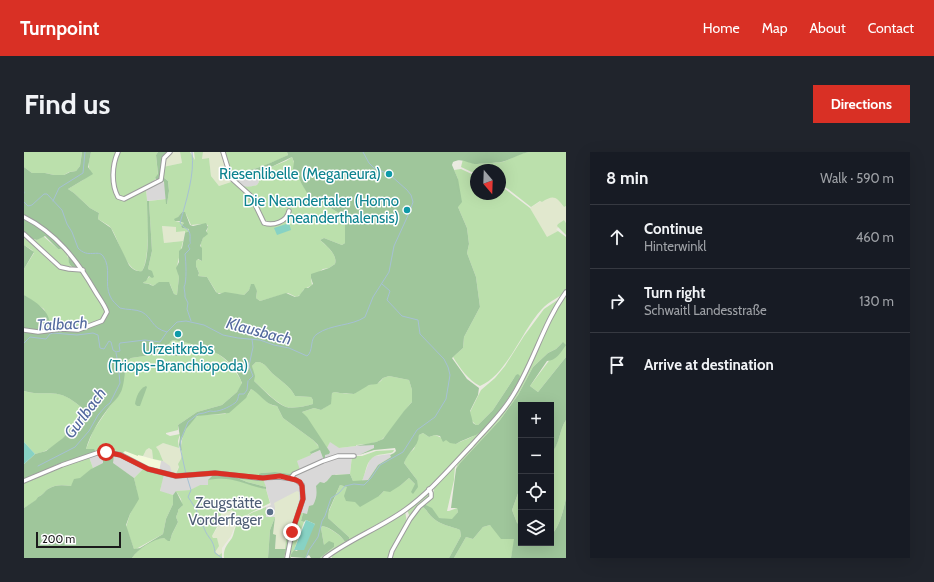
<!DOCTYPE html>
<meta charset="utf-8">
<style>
:root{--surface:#171b24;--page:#20242c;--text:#f1f3f6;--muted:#9ea1a6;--line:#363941;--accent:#d93025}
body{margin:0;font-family:Cabin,sans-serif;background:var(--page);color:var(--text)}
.controls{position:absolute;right:12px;bottom:12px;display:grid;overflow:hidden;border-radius:0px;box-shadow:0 4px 16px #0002}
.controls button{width:36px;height:36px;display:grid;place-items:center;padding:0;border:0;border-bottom:1px solid var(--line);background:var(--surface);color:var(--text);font:20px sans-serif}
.compass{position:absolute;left:446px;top:12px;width:36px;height:36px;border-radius:50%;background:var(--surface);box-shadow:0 4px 16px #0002;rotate:161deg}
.scale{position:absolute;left:12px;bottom:10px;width:85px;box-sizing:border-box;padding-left:4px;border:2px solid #1b1b1b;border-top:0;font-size:11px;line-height:14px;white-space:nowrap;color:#1b1b1b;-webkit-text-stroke:3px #fff;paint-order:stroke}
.stop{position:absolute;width:12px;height:12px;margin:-9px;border:3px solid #d93025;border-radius:50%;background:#fff}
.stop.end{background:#d93025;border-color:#fff;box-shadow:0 1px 4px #0008}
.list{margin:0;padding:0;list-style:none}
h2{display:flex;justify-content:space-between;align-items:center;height:52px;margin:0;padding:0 16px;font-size:17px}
h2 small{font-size:13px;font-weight:400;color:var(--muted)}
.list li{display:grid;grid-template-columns:26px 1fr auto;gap:12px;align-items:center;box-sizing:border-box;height:64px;padding:0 16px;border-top:1px solid var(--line)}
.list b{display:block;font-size:15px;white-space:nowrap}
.list p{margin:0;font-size:13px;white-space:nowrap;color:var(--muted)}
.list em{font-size:13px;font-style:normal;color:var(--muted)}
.icon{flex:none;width:22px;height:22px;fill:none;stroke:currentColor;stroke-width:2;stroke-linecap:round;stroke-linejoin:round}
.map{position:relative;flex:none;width:542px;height:406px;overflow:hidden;border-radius:0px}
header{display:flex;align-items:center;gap:24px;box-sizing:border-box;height:56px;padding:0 20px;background:var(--accent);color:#fff}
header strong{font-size:19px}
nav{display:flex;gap:22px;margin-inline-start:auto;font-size:14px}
.intro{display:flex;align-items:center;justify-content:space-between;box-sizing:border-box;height:96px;padding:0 24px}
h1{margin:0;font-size:28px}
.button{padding:10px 18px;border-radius:0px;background:var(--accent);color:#fff;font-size:14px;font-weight:700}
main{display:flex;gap:24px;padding:0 24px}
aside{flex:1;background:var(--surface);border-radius:0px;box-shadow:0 4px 16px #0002}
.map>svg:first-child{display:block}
</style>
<header>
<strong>Turnpoint</strong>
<nav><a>Home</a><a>Map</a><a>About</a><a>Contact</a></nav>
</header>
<div class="intro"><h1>Find us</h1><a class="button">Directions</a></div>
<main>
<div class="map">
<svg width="542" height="406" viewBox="0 0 542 406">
<rect width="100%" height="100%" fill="#ebeae1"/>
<g fill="#d9d8d8">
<path d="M232 21 235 30 233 33 225 35H218L211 29Z"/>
<path d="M138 27 141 34 142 47 123 49 122 36Z"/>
<path d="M306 289 315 296 350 292V296L335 303H328L326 322H312L303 329 292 335 294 340 292 348 283 362 273 361 263 380 262 397 251 365H241L242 355 247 353 239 327 252 326 268 328 273 309 296 298 299 306Z"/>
<path d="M152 296H155L152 325H156L175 323 190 322 184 333H176L167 338 152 339 149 343 136 340 139 322 119 317 110 326 88 311 90 303 96 304 99 301 137 309Z"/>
<path d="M84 301 79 311 69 316 65 305 74 302Z"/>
<path d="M366 302 367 305 354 313 344 328 338 329 346 307 351 304Z"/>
</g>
<path fill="#f4fadb" d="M101 299 114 304V303L137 309 135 320 97 303Z"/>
<g fill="#e1e8ce">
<path d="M146 0H156L158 11 139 15 140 9Z"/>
<path d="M179 0H199L210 29 195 34 187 24 185 6 178 7Z"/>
<path d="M526 45H530L535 47 540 55 542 54V71L540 68 534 72V76L532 77 534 79 523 86 506 56 517 49 518 50Z"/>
<path d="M138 74 152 75V79H161L159 89 140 91Z"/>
<path d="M137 291H139L155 296 159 301 152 322 148 321 146 314 139 309 135 299 131 296Z"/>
<path d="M125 296 128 298 129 307 119 304 122 298Z"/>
<path d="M273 339 275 340V349L273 361 263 380 262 397H251L252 384 249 382 251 356 250 351Z"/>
<path d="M208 358 215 368 211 374 207 384 198 396V401L195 403 191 400 194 390 193 387 189 386 188 384 198 369 197 362Z"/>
</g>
<g fill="#bbe0ac">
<path d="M0 0H58L56 14 52 19 45 20 40 23H30L21 21H8L0 15Z"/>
<path d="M67 0H134L132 3 134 23 131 26 132 27 123 33C121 38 123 43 123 48 124 64 126 107 118 119 102 122 95 87 87 76 84 72 78 70 74 67L75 61 66 56 50 41 44 37 59 28 66 18C63 13 66 6 67 0Z"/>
<path d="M156 0H166L171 8 170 0H179L178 7 185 6 187 24 195 34 210 29C218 35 223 36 233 33L235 30 232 21 262 9 268 5 277 31 289 48 295 49 323 66 321 91 318 93 300 86 296 88C301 93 314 102 311 112L305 116 299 117 287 126 288 133 279 138 278 142 272 145 264 141 236 149 232 146 233 139 227 133 225 138 220 143 193 141 183 125 174 124 175 121 172 114V109L173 107 178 109C177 103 176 97 177 91 179 84 184 80 184 73L178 72 167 73 162 62 158 60 151 69 160 71 157 74 158 76 165 77 163 81H161V79L152 80V75L138 74 140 91 159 89 153 114 155 125 153 143 150 142 146 132C141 129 133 131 129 134L126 132 119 131 126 124V118L124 117 128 99 125 49 142 47V52H143L145 39 144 29 139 25V15L158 11Z"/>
<path d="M199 0H263L264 3C248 11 229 19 211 21L207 26Z"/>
<path d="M505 0H542V54L540 55C532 44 529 43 518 50L516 49 507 55 484 37 476 33V18H452V22L437 15 439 7 451 12 479 10 496 2Z"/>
<path d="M437 17 452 24V42H476V34L481 37 506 56 523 85 534 79 542 85V138C536 146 525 149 518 157 498 178 483 223 456 234 444 228 436 216 429 205L439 196 440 185 456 155 452 125 443 101 445 92 443 76 434 55V27L430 18Z"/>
<path d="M540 68 542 71V83L533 74 534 72Z"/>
<path d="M0 83C9 91 25 112 36 116 42 119 51 118 58 119L81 157 80 162 75 170 60 176 46 172H26L20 157 0 143V117L10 101 8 98 0 93Z"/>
<path d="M19 84 34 97 39 96C45 101 43 111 49 117L36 114 16 96 9 87 13 88Z"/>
<path d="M542 143V205L514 240 506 234 539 190 532 197 524 201 509 215 494 243 476 268 436 311 432 317 434 310 494 238 528 165Z"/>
<path d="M535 147 523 168 497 226 477 258 414 327 387 351 368 364 325 388V385L304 366 305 359 316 333 355 344 360 339 377 333 385 326 391 332H393V328L380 311 382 304 390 297 395 283 399 281 405 285 411 283 432 292C439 288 448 286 454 281 471 268 482 241 492 223L469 258 454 273H452L447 268 446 260 457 238 471 226 481 214 500 184 520 157Z"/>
<path d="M150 188C174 193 197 197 211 219 214 224 218 228 218 233L213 240 198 253 173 260 154 273V278L142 281V282L146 284 156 282 154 289 155 296 139 291 132 295 135 299 139 309 129 307 128 298 125 296 122 298 119 304 114 303V304L101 299 97 303 62 297 69 279 86 254 96 242 103 209 107 206 141 201 150 204 156 198C151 198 147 198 144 193L145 190Z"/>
<path d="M232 210C240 209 244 217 249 222 257 229 266 234 271 244L287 245 289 248V252C283 254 268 257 262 255 251 250 238 236 230 229L228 214Z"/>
<path d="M365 224 385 228 388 238V250C380 258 364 284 357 288 350 292 340 292 332 293V294L315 296 306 290 303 296 278 260 290 256 297 258 306 252 308 241 311 240C318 242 323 241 330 242 334 239 339 235 345 233 351 231 355 233 359 226Z"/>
<path d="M227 237C238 241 241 253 253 254L259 266 289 288 296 296 287 300V303L273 309 276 318 268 322 251 320 237 321 235 325C217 323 199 320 181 320 171 320 162 323 152 322L155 315 154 312C161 302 156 299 158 288 159 279 167 266 176 263L201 262 224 243Z"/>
<path d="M0 239C19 245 32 236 49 249 53 252 57 254 59 258 54 275 29 300 11 302L0 290Z"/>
<path d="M542 268V346C540 356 535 377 527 383V301C536 292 535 278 542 268Z"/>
<path d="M370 298 369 300 367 301C362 302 356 302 351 304 342 308 342 321 338 329H329L326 322 328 304H338L352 299Z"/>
<path d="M65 305 69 316 47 334C39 333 32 332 24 337 20 340 19 343 14 345L13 348 0 356V330L29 317Z"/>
<path d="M431 313 430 328 423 359H425L433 356 434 360 428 368 414 366 408 357 400 352 408 346 411 333Z"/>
<path d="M119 317 140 322 136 339 149 343V352L142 367 139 382 112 397H110L102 375 106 362 111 352 113 340 110 326Z"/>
<path d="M206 323 239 327 242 335 223 330Z"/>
<path d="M196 325 205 326 242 337 246 351 228 360 215 368 208 358 197 362V372L193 375 188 384 189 386H193L195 394 191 400 195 403 198 401V406H108C114 397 129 386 140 386L146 389 148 382 154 370 152 365 154 360V358L158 354 157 347 152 339 166 338 176 333H184V328Z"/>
<path d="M497 333V373L493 371 488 358Z"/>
<path d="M402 342H404L405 344 386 365 383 358Z"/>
<path d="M397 354C403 357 404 362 409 366 416 373 427 374 436 378L437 384 425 406H367L372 394 386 370Z"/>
<path d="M242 355V365H251L246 378 244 406H200C199 397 203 393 208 386 210 382 210 378 212 374 218 364 232 359 242 355Z"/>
<path d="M381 359 383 371 365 406H308L307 403 315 397Z"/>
<path d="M276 361H279L277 369 280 370 270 398 267 402V406H265L272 372Z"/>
<path d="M271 366 264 390 262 406H260L263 380Z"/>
<path d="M466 373 491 387 487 406H430L442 385 449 387 459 375Z"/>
<path d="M298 374C305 375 318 384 321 390L298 406H296L310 395 300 393 297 376Z"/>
</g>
<g fill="#9fc69b" fill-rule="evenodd">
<path d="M58 0H67L64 15 69 22 44 37 50 41 66 56 75 61 74 67 87 76 105 113C108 117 113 120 118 119 127 106 123 66 123 49H125L128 99 124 117 128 119 130 125 128 126 125 124 122 129 120 130 119 131 125 132 129 134 135 130H145L150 142 153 143 155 125 152 116 155 110V99L158 96 161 81 165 79V77L158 76 157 74 160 71 155 69H151L150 67 154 65 158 60H161L166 73 169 74 182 71 184 75 182 79 184 82 179 86 176 94 178 96V109L174 107 172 109V114L175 121 174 124 183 125 192 140 195 142 201 140 220 143 225 138 227 132H230L233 139 232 146 236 149 262 141 271 145 275 144 281 136H284L289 132 287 126V122L305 116 311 112C314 103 302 93 296 88L300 86 318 93 321 91V73L323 66 295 49 289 48 285 44 277 31 273 21 269 17 270 10 268 5 243 17 211 29 207 26 211 21C229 19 247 11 264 3L263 0H505C496 2 489 6 481 9 476 11 459 11 453 12 444 12 438 5 429 10L428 13 434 27 438 50 434 55 443 76 445 92 443 101 452 125 456 155 440 185 439 196 428 206 443 227 455 236 454 243 446 259 449 271 452 273H454L469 258 492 223 494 222 496 224 495 228C486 244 468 274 452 283 445 286 438 288 432 292L426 291 422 288 419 290 416 284 411 283 405 285 399 281 395 283C394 296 384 299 380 311L393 328 394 335 389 342 387 340 391 332 385 326 377 333 366 340 360 339 355 344 336 355 331 350 322 349 320 344 323 335 316 333 305 358 304 366 325 385V388L321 390C318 384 306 375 298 374L297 376 300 393 305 389 310 391V395L296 406H287L285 403 281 406 267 405V402L270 398 273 399 291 372 282 368 280 370 277 369 279 361 283 362 285 354 289 353C293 346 293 341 292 334L296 330 300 331 303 329 308 323 326 322 329 329 344 328 354 313 367 305 366 303 370 301 372 299 371 296 350 298 335 303 350 296V293L331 294 352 290 359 287 380 259 388 250V238L385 228 365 224 359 226 353 232 345 233 330 242C323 241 318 242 311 240L308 241 307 252 297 258 290 256 278 260 283 265 306 300 305 302 301 303V306H299L296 298 287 302 286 300 295 296 294 293 289 288 259 266 253 254C241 253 237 242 227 237L222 246 205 261 173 264 162 277 157 289 158 300 155 293 156 285 154 273 173 260 198 253 213 240 218 231C207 200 178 194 150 188L147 189 144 193C150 201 161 194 165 203L150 204 141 201 107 206 103 209C100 220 101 233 96 242 93 247 89 250 86 254 76 267 66 282 62 297H70L72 300 32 313 0 328V312L11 302 22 299 39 286 49 275 59 258C57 254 53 252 49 249 31 236 20 245 0 239V143C12 150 25 158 26 172L58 173 61 178C71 173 79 168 81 157L60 119C35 114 51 105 39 96L36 97H34L21 84 13 88 9 87 0 81V15L8 21H21L30 23H40L46 20 52 19 56 14ZM232 210C240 209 244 217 249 222 257 229 266 234 271 244L287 245 289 248V252C283 254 268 257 262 255 251 251 238 236 230 229L231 224 228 214Z"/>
<path d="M134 0H142L143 3 141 4 139 25 144 29 145 39 143 52H142L140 30 138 28 135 30 131 26 134 22 132 3Z"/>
<path d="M0 93 10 100 0 117Z"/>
<path d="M539 190 542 193C537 200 532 209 523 209L506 234 514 240 542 205V268C535 278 536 293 527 301V253H497V333L488 358 493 371 497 373V391H527V383C535 377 540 356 542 346V406H487L490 387H477L466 373 459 375 449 387 442 385 430 406H425L437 384 436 378C427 374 416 373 409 366 404 362 403 357 397 354L400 352 408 356 415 366 428 367 434 360 433 356H427L432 317 436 311 476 268 494 243 509 215 524 201 532 197Z"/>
<path d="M122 234 123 235 116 254H113L111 252C112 245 115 237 122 234Z"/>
<path d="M84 301 90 303 89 311 110 326 115 347 106 362 102 373 110 397 116 396 139 382 142 367 149 352V343L152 339 159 353 154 358V360L152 365 154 370 148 382 146 389H144L140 386C129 387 114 397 108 406H0V356L12 348 14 345C20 342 20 340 24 337 32 332 39 333 47 334L50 327 56 326 67 317 79 311V304Z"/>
<path d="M251 320 268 322 267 324 255 323 235 325V322L237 321Z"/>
<path d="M190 322 206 323 223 330 242 335V337C219 333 210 323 184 328Z"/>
<path d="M251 365 249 382 252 383 251 397H262L260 406H244L246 378Z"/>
</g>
<g fill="#87d2c4">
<path d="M265 71 267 78 253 83 250 76Z"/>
<path d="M0 290 11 302 0 312Z"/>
<path d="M282 368 291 372 280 398H270Z"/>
</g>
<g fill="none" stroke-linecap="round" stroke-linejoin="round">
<g stroke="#a6c1d4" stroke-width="1">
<path d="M0 40V41"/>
<path d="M29 49 35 36 59 21 61 0"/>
<path d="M0 50 4 54 8 53 20 42H23L38 58 43 72 48 80 54 96C64 107 74 97 79 104 88 116 80 132 86 144 88 149 92 152 96 156 103 158 112 157 118 160 129 166 127 176 143 180L153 170 162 169 180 173 199 183 214 186 236 188 250 193 265 196 283 204C290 199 285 187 293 182 307 172 328 174 341 165L349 145 365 120 370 94 386 59 389 50 387 43 383 38 365 22 350 16 345 11 339 0"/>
<path d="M167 169 163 157 164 151 161 145V142L160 135C163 131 162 108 161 102L166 97 164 94C168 89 166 93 166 88 167 76 163 79 156 71 162 49 171 23 168 0"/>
<path d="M0 191 6 185 22 187 26 182 29 181 53 183 69 181 74 183 76 196 80 197 85 189 87 190 89 198 92 200 96 199 95 193 96 191 121 188 136 190 143 180"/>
<path d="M225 228 229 224 225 214 229 195 228 187"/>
<path d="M14 314 51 295 65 279 74 263 82 254 86 251 96 231 94 211 92 201"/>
<path d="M162 322 156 295 157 287 164 270 174 262 180 261 186 259C194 261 205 255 211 251 214 249 214 245 215 242H220L223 238 224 229"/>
<path d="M163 325 167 338 164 345C172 356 175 364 180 376 184 387 190 387 191 401L198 406"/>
<path d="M282 406 285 398 294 385 298 369 301 364 307 346 315 341 321 334 330 332 340 333 347 326 356 313 379 300 393 278 411 265 422 247 426 223 424 215 420 207 396 182 394 168 378 164 363 148 366 139 358 132"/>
</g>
<defs>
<g id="minor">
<path d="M94 0C88 13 87 32 94 45L100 47 137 28 140 6 146 0"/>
<path d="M199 0 207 26 227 44 240 71C249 74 263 70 265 59"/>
<path d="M0 65C32 81 53 108 71 139 75 146 81 153 83 160L78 169 54 178 37 177 14 180 0 178"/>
<path d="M0 82 36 115 45 117 59 118"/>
<path d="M267 326 270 322 299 309 314 304H330"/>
<path d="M0 329 38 313 73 301 82 300 97 303 124 317 152 324 191 321 234 326 255 325 270 327 275 330 278 333 279 347 268 380 263 406"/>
<path d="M301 406C326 387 356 376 381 358 406 340 426 316 447 294 460 279 475 265 486 248 509 214 518 173 542 140"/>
<path d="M366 406 368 399 386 367 395 355 407 345V341L405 337"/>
</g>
</defs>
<use href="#minor" stroke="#9c9c9c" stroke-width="5.5"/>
<use href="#minor" stroke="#fff" stroke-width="3.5"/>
</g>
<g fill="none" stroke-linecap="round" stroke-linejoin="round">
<path stroke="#d93025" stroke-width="5" d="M82 300 96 303 124 317 152 324 191 321 239 326 256 324 272 328 276 330 278 334 279 347 268 380"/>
</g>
<g fill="#0f9aa8" stroke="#fff" stroke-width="1.5">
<circle cx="365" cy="22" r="4"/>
<circle cx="383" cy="58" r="4"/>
<circle cx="154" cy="182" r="4"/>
</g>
<circle fill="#5c6f8a" stroke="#fff" stroke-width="1.5" cx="246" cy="360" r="4"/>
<g text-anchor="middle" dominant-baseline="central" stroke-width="3" stroke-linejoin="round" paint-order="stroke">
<g font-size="15" fill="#0d838f" stroke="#fff" text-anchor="end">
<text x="357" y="22">Riesenlibelle (Meganeura)</text>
<text x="375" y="49">Die Neandertaler (Homo<tspan x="375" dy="17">neanderthalensis)</tspan></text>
<text x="154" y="197" text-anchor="middle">Urzeitkrebs<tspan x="154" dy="17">(Triops-Branchiopoda)</tspan></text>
</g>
<g font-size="15" fill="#4e5e75" stroke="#fff" text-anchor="end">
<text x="238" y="351">Zeugstätte<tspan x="238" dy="17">Vorderfager</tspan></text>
</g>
<g font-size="16" font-style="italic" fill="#536a9e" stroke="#fff">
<text transform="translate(38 172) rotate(-3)">Talbach</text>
<text transform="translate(235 179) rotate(15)">Klausbach</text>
<text transform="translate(61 261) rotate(-53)">Gurlbach</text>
</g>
</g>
</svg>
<div class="controls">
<button>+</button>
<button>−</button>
<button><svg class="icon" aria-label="locate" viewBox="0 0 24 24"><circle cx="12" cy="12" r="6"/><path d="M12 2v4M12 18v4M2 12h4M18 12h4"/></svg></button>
<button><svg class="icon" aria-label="layers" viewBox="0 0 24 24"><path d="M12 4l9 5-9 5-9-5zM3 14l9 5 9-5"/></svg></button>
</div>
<svg class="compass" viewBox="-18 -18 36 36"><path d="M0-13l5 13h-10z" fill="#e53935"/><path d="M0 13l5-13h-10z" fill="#9ea1a6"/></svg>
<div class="scale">200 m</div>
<div class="stop" style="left:82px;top:300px"></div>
<div class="stop end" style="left:268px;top:380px"></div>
</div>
<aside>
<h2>8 min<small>Walk · 590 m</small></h2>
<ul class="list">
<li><svg class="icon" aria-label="ahead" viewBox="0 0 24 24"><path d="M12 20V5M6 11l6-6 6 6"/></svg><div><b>Continue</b><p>Hinterwinkl</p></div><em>460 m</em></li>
<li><svg class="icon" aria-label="right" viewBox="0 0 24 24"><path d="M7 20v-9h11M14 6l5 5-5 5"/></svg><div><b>Turn right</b><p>Schwaitl Landesstraße</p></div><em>130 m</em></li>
<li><svg class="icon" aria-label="arrive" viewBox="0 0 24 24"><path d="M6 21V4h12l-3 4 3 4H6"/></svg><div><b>Arrive at destination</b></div></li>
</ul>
</aside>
</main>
